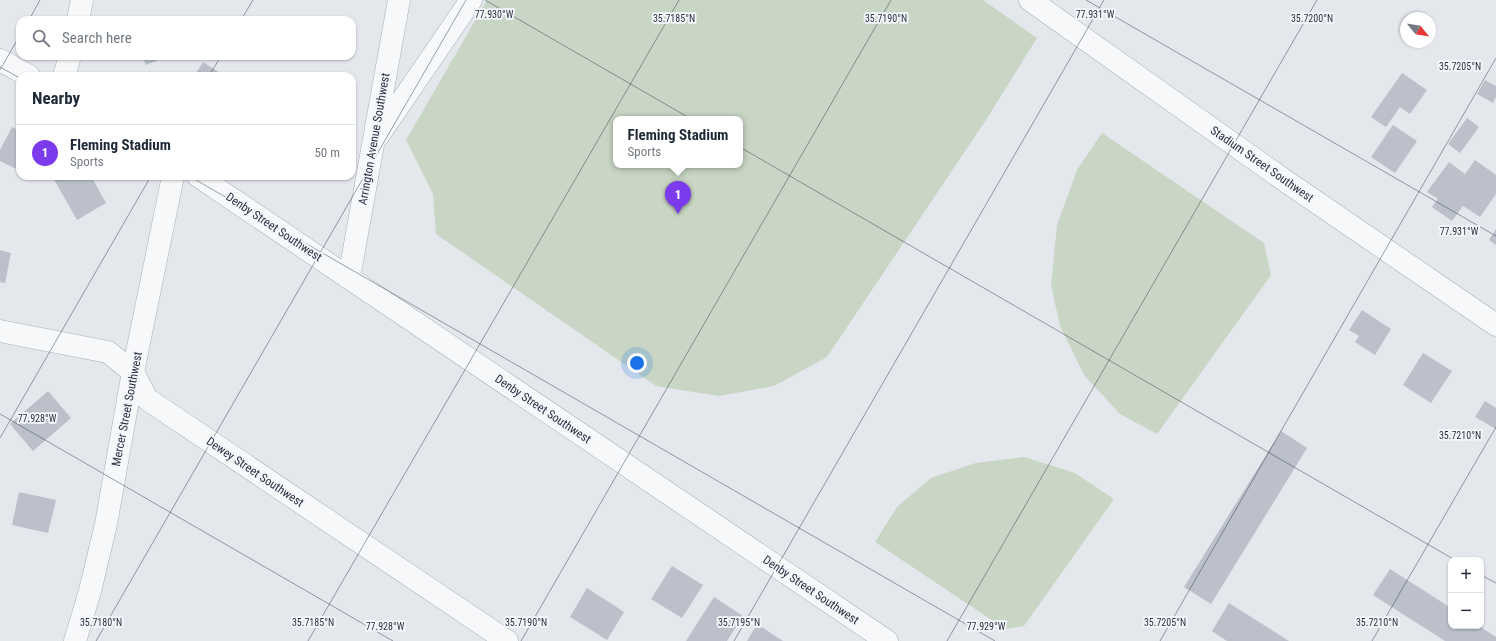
<!DOCTYPE html>
<meta charset="utf-8">
<style>
:root{--surface:#fff;--page:#f2f2f3;--text:#1f2937;--muted:#747a83;--line:#e0e1e3;--accent:#7c3aed}
body{margin:0;font-family:"Roboto Condensed",sans-serif;background:var(--page);color:var(--text)}
.controls{position:absolute;right:12px;bottom:12px;display:grid;overflow:hidden;border-radius:8px;box-shadow:0 1px 3px #0004}
.controls button{width:36px;height:36px;display:grid;place-items:center;padding:0;border:0;border-bottom:1px solid var(--line);background:var(--surface);color:var(--text);font:20px sans-serif}
.compass{position:absolute;left:1400px;top:12px;width:36px;height:36px;border-radius:50%;background:var(--surface);box-shadow:0 1px 3px #0004;rotate:120deg}
.you{position:absolute;left:637px;top:363px;width:14px;height:14px;margin:-10px;border:3px solid #fff;border-radius:50%;background:#1a73e8;box-shadow:0 0 0 6px #1a73e833}
.badge{display:grid;place-items:center;width:26px;height:26px;border-radius:50%;background:var(--accent);color:#fff;font-size:13px;font-weight:700}
.pin{position:absolute;translate:-50% -33px;filter:drop-shadow(0 1px 2px #0008)}
.pin::after{content:'';position:absolute;top:21px;width:14px;height:12px;background:inherit;clip-path:polygon(0 0,100% 0,50% 100%)}
.popup{position:absolute;left:613px;top:116px;width:130px;height:52px;box-sizing:border-box;display:grid;place-content:center;border-radius:8px;background:var(--surface);filter:drop-shadow(0 1px 3px #0005);font-size:13px;white-space:nowrap;color:var(--muted)}
.popup b{font-size:15px;color:var(--text)}
.popup::after{content:'';position:absolute;left:50%;top:100%;margin-left:-8px;border:8px solid transparent;border-top-color:var(--surface)}
.list{margin:0;padding:0;list-style:none}
h2{display:flex;justify-content:space-between;align-items:center;height:52px;margin:0;padding:0 16px;font-size:17px}
h2 small{font-size:13px;font-weight:400;color:var(--muted)}
.list li{display:grid;grid-template-columns:26px 1fr auto;gap:12px;align-items:center;box-sizing:border-box;height:56px;padding:0 16px;border-top:1px solid var(--line)}
.list b{display:block;font-size:15px;white-space:nowrap}
.list p{margin:0;font-size:13px;white-space:nowrap;color:var(--muted)}
.list em{font-size:13px;font-style:normal;color:var(--muted)}
.icon{flex:none;width:22px;height:22px;fill:none;stroke:currentColor;stroke-width:2;stroke-linecap:round;stroke-linejoin:round}
.map{position:relative;flex:none;width:1496px;height:641px;overflow:hidden}
.search{position:absolute;background:var(--surface);box-shadow:0 1px 3px #0004;left:16px;top:16px;width:340px;height:44px;display:flex;align-items:center;gap:10px;box-sizing:border-box;padding:0 14px;border-radius:12px;color:var(--muted);font-size:15px}
.panel{position:absolute;background:var(--surface);box-shadow:0 1px 3px #0004;left:16px;top:72px;width:340px;height:108px;border-radius:12px}
.map>svg:first-child{display:block}
</style>
<div class="map">
<svg width="1496" height="641" viewBox="0 0 1496 641">
<rect width="100%" height="100%" fill="#e4e7ec"/>
<g fill="#c9d6c5" fill-rule="evenodd">
<path d="M487 0H983L1037 38 986 120 827 357 774 386 719 396 656 386 436 234 433 194 406 140ZM616 119H740V165H616Z"/>
<path d="M1102 133 1264 243 1271 275 1157 434 1120 414 1084 375 1060 326 1051 285 1057 225 1077 170Z"/>
<path d="M1024 457 1075 473 1114 499 1024 626 1005 629 875 542 897 507 931 478 976 463Z"/>
</g>
<g fill="#bbc0ca">
<path d="M142 56H169L146 65Z"/>
<path d="M203 62 225 76H194Z"/>
<path d="M1402 73 1427 90 1410 114 1400 107 1386 127 1371 117Z"/>
<path d="M1485 80 1496 86V97L1493 103 1477 94Z"/>
<path d="M1467 118 1479 127 1460 153 1448 144Z"/>
<path d="M1393 125 1417 141 1395 173 1371 157Z"/>
<path d="M12 127 20 131V171L0 161V150Z"/>
<path d="M1475 160 1496 175V194L1480 217 1463 206 1452 221 1432 207 1438 199 1427 192 1449 162 1465 174Z"/>
<path d="M52 176H91L106 203 77 220Z"/>
<path d="M1496 229V245L1489 240Z"/>
<path d="M0 250 11 253 5 283 0 282Z"/>
<path d="M1362 310 1391 329 1375 355 1355 342 1359 336 1349 330Z"/>
<path d="M1423 353 1452 371 1431 403 1403 385Z"/>
<path d="M48 391 71 418 33 451 10 424Z"/>
<path d="M1485 401 1496 408V429L1475 417Z"/>
<path d="M1281 431 1307 448 1211 604 1184 587Z"/>
<path d="M19 492 56 500 48 533 12 525Z"/>
<path d="M672 566 703 585 682 618 651 599Z"/>
<path d="M1390 569 1451 608V626H1479L1496 637V641H1445L1373 595Z"/>
<path d="M587 588 624 612 607 640 570 617Z"/>
<path d="M714 597 743 616 727 641H686Z"/>
<path d="M1229 603 1289 641H1227L1212 631Z"/>
<path d="M757 624 783 641H747Z"/>
</g>
<g fill="none" stroke-linecap="round" stroke-linejoin="round">
<defs>
<g id="minor">
<path d="M1030 0 1284 180 1496 325"/>
<path d="M78 20 82 0"/>
<path d="M0 60 29 76"/>
<path d="M64 76 70 56"/>
<path d="M378 136 471 0"/>
<path d="M198 176 887 641"/>
<path d="M349 278 399 0"/>
<path d="M0 331 108 352 133 372 147 399 507 641"/>
<path d="M75 641 90 591 106 524 133 372 173 176"/>
</g>
</defs>
<use href="#minor" stroke="#a9aeb7" stroke-width="23"/>
<use href="#minor" stroke="#f7f8fa" stroke-width="22"/>
</g>
<path fill="none" stroke="#2b3445" stroke-width="1" stroke-opacity="0.45" d="M485 0 1455 560M1086 0 1496 236M29 20 40 0M241 20 253 0M0 67 20 78M0 70 20 35M209 76 221 56M189 176 995 641M0 414 393 641M0 438 151 176M1481 575 1496 583M96 641 466 0M308 641 679 0M521 641 891 0M734 641 1104 0M947 641 1317 0M1160 641 1496 58M1372 641 1496 427"/>
<g text-anchor="middle" dominant-baseline="central" stroke-width="4" stroke-linejoin="round" paint-order="stroke">
<g font-size="12" fill="#2b3445" stroke="#f4f6f9">
<text transform="translate(374 139) rotate(-80)">Arrington Avenue Southwest</text>
<text transform="translate(1262 164) rotate(35)">Stadium Street Southwest</text>
<text transform="translate(274 227) rotate(34)">Denby Street Southwest</text>
<text transform="translate(127 409) rotate(-79)">Mercer Street Southwest</text>
<text transform="translate(543 409) rotate(34)">Denby Street Southwest</text>
<text transform="translate(255 472) rotate(34)">Dewey Street Southwest</text>
<text transform="translate(811 590) rotate(34)">Denby Street Southwest</text>
</g>
</g>
<g font-size="10" text-anchor="middle" fill="#2b3445" stroke="#f4f6f9" stroke-width="4" stroke-linejoin="round" paint-order="stroke">
<text x="494" y="18">77.930°W</text>
<text x="1095" y="18">77.931°W</text>
<text x="674" y="22">35.7185°N</text>
<text x="886" y="22">35.7190°N</text>
<text x="1312" y="22">35.7200°N</text>
<text x="1460" y="70">35.7205°N</text>
<text x="1459" y="235">77.931°W</text>
<text x="37" y="422">77.928°W</text>
<text x="1460" y="439">35.7210°N</text>
<text x="101" y="626">35.7180°N</text>
<text x="313" y="626">35.7185°N</text>
<text x="526" y="626">35.7190°N</text>
<text x="739" y="626">35.7195°N</text>
<text x="1165" y="626">35.7205°N</text>
<text x="1377" y="626">35.7210°N</text>
<text x="385" y="630">77.928°W</text>
<text x="986" y="630">77.929°W</text>
</g>
</svg>
<div class="controls">
<button>+</button>
<button>−</button>
</div>
<svg class="compass" viewBox="-18 -18 36 36"><path d="M0-13l5 13h-10z" fill="#e53935"/><path d="M0 13l5-13h-10z" fill="#747a83"/></svg>
<div class="you"></div>
<div class="pin badge" style="left:678px;top:214px">1</div>
<div class="popup"><b>Fleming Stadium</b>Sports</div>
<div class="search"><svg class="icon" aria-label="search" viewBox="0 0 24 24"><circle cx="10" cy="10" r="6"/><path d="M15 15l6 6"/></svg>Search here</div>
<section class="panel">
<h2>Nearby<small></small></h2>
<ul class="list">
<li><span class="badge">1</span><div><b>Fleming Stadium</b><p>Sports</p></div><em>50 m</em></li>
</ul>
</section>
</div>
